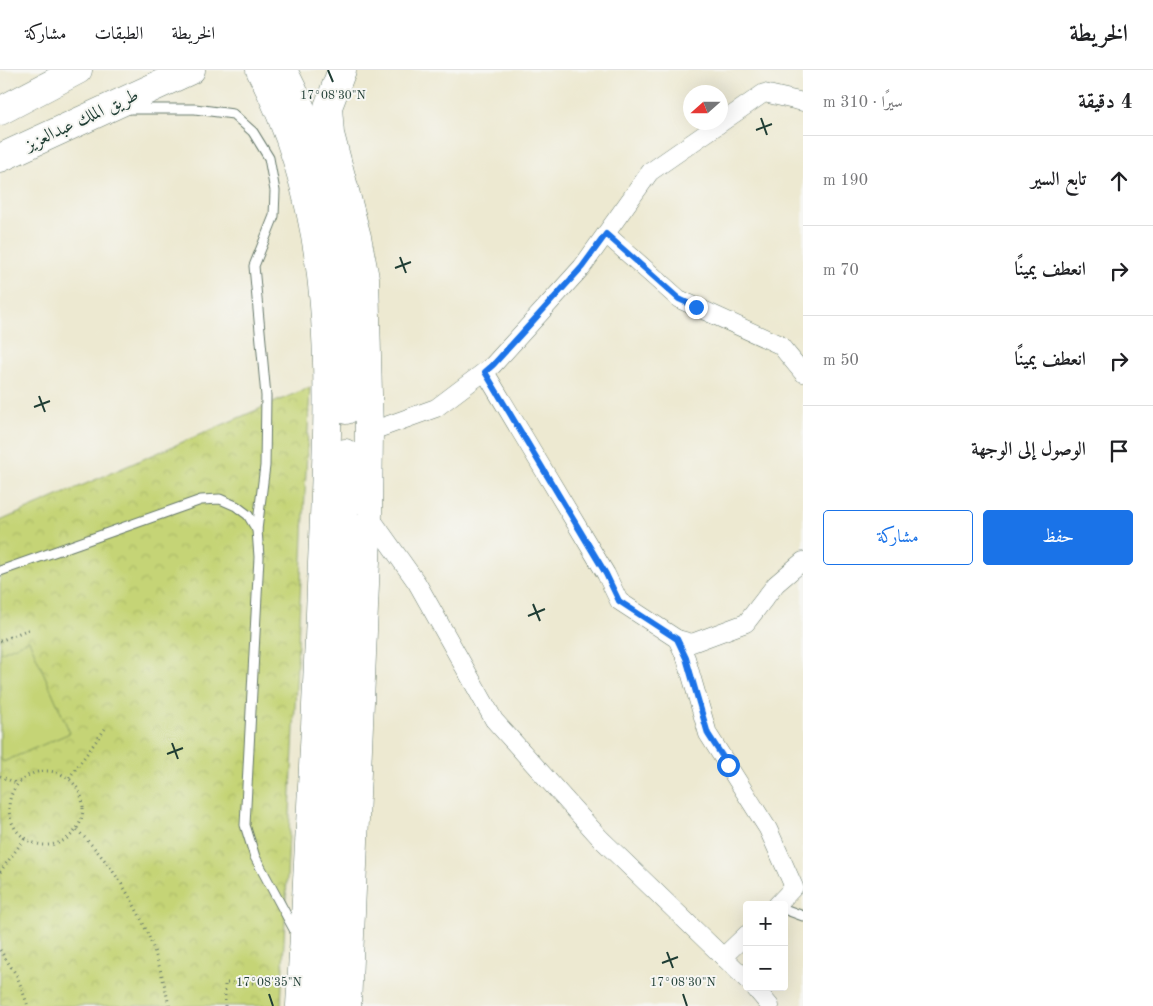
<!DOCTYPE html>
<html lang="ar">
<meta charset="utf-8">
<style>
:root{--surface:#fff;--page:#f2f2f2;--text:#202124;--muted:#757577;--line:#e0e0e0;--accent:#1a73e8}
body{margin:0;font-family:"Old Standard TT",Amiri,serif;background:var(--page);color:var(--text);direction:rtl}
.controls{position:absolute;right:15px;bottom:15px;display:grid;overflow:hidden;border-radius:5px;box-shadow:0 5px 20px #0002}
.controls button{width:45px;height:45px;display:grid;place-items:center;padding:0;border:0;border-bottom:1px solid var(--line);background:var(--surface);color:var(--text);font:25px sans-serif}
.compass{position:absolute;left:683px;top:15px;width:45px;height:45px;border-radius:50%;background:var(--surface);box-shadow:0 5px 20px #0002;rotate:249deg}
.stop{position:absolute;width:15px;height:15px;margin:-11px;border:4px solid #1a73e8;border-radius:50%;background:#fff}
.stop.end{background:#1a73e8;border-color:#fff;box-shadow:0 1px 5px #0008}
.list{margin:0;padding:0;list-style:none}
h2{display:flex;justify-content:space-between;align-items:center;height:65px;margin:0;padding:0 20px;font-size:21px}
h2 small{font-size:16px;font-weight:400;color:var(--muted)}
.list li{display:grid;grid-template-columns:32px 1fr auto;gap:15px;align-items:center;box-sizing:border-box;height:90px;padding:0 20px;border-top:1px solid var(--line)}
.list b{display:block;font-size:19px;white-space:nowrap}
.list em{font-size:16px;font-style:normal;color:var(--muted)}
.actions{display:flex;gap:10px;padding:15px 20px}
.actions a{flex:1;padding:11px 0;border:1px solid var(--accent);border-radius:5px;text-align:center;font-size:18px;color:var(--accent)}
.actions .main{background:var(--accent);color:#fff}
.icon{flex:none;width:28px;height:28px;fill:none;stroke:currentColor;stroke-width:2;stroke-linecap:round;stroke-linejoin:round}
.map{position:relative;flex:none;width:803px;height:936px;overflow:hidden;direction:ltr}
header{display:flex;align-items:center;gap:30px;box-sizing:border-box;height:70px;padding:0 25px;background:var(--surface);border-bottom:1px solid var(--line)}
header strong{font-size:24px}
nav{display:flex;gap:28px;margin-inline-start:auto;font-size:18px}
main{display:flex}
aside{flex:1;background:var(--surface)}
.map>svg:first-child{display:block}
</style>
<header>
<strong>الخريطة</strong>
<nav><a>الخريطة</a><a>الطبقات</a><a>مشاركة</a></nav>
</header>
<main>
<aside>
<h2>4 دقيقة<small>سيرًا · 310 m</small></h2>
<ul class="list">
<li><svg class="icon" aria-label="ahead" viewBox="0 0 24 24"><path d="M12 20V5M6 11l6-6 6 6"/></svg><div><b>تابع السير</b></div><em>190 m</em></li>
<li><svg class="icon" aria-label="right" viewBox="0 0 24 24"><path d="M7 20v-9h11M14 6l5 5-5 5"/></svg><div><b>انعطف يمينًا</b></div><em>70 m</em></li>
<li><svg class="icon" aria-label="right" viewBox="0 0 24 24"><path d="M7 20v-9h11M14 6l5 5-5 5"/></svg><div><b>انعطف يمينًا</b></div><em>50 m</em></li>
<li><svg class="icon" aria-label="arrive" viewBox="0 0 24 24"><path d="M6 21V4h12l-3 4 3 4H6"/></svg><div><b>الوصول إلى الوجهة</b></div></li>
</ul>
<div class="actions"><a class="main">حفظ</a><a>مشاركة</a></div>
</aside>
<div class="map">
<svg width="803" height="936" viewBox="0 0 803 936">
<defs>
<pattern id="park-crowns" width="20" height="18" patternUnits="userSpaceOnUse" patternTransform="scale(1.25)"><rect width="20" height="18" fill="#c5d476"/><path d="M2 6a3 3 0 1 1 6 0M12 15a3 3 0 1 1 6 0" fill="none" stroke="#a9b767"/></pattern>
</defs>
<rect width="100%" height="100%" fill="#f6f6f2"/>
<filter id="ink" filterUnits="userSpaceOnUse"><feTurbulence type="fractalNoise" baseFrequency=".02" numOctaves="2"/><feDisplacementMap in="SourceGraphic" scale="10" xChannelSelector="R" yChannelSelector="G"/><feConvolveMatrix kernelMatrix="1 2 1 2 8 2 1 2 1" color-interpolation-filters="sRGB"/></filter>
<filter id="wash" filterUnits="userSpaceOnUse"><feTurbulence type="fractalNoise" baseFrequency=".0096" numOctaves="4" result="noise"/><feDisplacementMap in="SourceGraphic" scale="20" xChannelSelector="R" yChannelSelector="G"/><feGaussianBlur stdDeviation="1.12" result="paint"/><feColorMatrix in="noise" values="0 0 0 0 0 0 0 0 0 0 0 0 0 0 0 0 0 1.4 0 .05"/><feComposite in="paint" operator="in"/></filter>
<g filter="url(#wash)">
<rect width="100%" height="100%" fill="#ede9d1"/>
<path fill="url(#park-crowns)" stroke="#728855" d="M310 317 281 936H0V451Z"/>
<path fill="#c5d476" stroke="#728855" d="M29 570 70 663 3 692 0 686V583Z"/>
</g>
<g filter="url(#ink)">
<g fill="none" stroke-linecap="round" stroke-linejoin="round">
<defs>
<g id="lane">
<path d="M128 39H195L233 44 253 62 269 88 275 121 274 146 254 196 266 326 265 396 257 460"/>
<path d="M0 501 201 430 220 429 236 436 248 445 257 460 259 487 245 755 255 787 296 863"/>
<path d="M784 839 803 846"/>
</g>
<g id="street">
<path d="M606 164 679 229 780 275 803 303"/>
<path d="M485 302 606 504 619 531 677 569 686 588 708 664 768 759 794 817 777 835"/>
<path d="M369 362 436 338 493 295 582 197 650 102 764 23 803 32"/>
<path d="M368 444 417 513 494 650 600 768 747 910"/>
<path d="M677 569 692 573 746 553 776 514 803 491"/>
<path d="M723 887 747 864"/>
<path d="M754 917 770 936"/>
</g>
<g id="primary">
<path d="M260 0C346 166 328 337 321 517 316 657 308 797 300 936"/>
<path d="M283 0C338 106 350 222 346 340"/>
<path d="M326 936 340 641 345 383"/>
</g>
<g id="highway">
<path d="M342 0 328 37 330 64 357 167 365 208 369 362 368 444 347 936"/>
<path d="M0 41 78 0"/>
<path d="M0 88 191 0"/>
</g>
</defs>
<use href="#lane" stroke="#67796b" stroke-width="11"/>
<use href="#street" stroke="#67796b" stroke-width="19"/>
<use href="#primary" stroke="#67796b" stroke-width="29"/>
<use href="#highway" stroke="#67796b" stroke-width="29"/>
<g stroke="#67796b" stroke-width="3" stroke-dasharray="1 4" stroke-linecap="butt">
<path d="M0 571 29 559"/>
<circle cx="46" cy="738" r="37"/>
<path d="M0 706 18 714"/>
<path d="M69 708 105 659"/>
<path d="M77 760C127 808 156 868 169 936"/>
<path d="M0 802 25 768"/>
<path d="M0 880 17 906 28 936"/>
<path d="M225 936V913H268"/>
</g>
<use href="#lane" stroke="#fff" stroke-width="9"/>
<use href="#street" stroke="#fff" stroke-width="18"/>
<use href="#primary" stroke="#fff" stroke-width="28"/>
<use href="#highway" stroke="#fff" stroke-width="28"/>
</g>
</g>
<g fill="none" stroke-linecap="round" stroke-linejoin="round" filter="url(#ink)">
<path stroke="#1a73e8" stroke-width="6" d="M696 237 679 229 606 164 582 197 493 295 485 302 606 504 619 531 677 569 686 588 708 664 728 695"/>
</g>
<path fill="none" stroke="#1f3d34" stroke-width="2" d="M328 0 333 12M761 48 767 65M756 60 772 54M400 187 406 203M395 198 411 192M39 326 45 342M34 337 50 331M533 534 540 551M528 546 545 539M172 673 178 689M167 684 183 678M667 882 673 898M662 893 678 887M269 924 273 936M683 924 687 936"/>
<g text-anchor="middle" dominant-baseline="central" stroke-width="4" stroke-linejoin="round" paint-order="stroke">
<g font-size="18" fill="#1f3d34" stroke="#f6f6f2">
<text transform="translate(82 50) rotate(-25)">طريق الملك عبدالعزيز</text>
</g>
</g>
<g font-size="12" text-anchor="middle" fill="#1f3d34" stroke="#f6f6f2" stroke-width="4" stroke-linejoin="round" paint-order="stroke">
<text x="333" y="29">17°08'30"N</text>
<text x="269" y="916">17°08'35"N</text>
<text x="683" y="916">17°08'30"N</text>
</g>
</svg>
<div class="controls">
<button>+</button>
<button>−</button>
</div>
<svg class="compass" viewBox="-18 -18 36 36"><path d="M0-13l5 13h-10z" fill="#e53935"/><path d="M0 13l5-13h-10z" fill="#757577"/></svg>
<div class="stop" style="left:728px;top:695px"></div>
<div class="stop end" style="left:696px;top:237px"></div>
</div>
</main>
